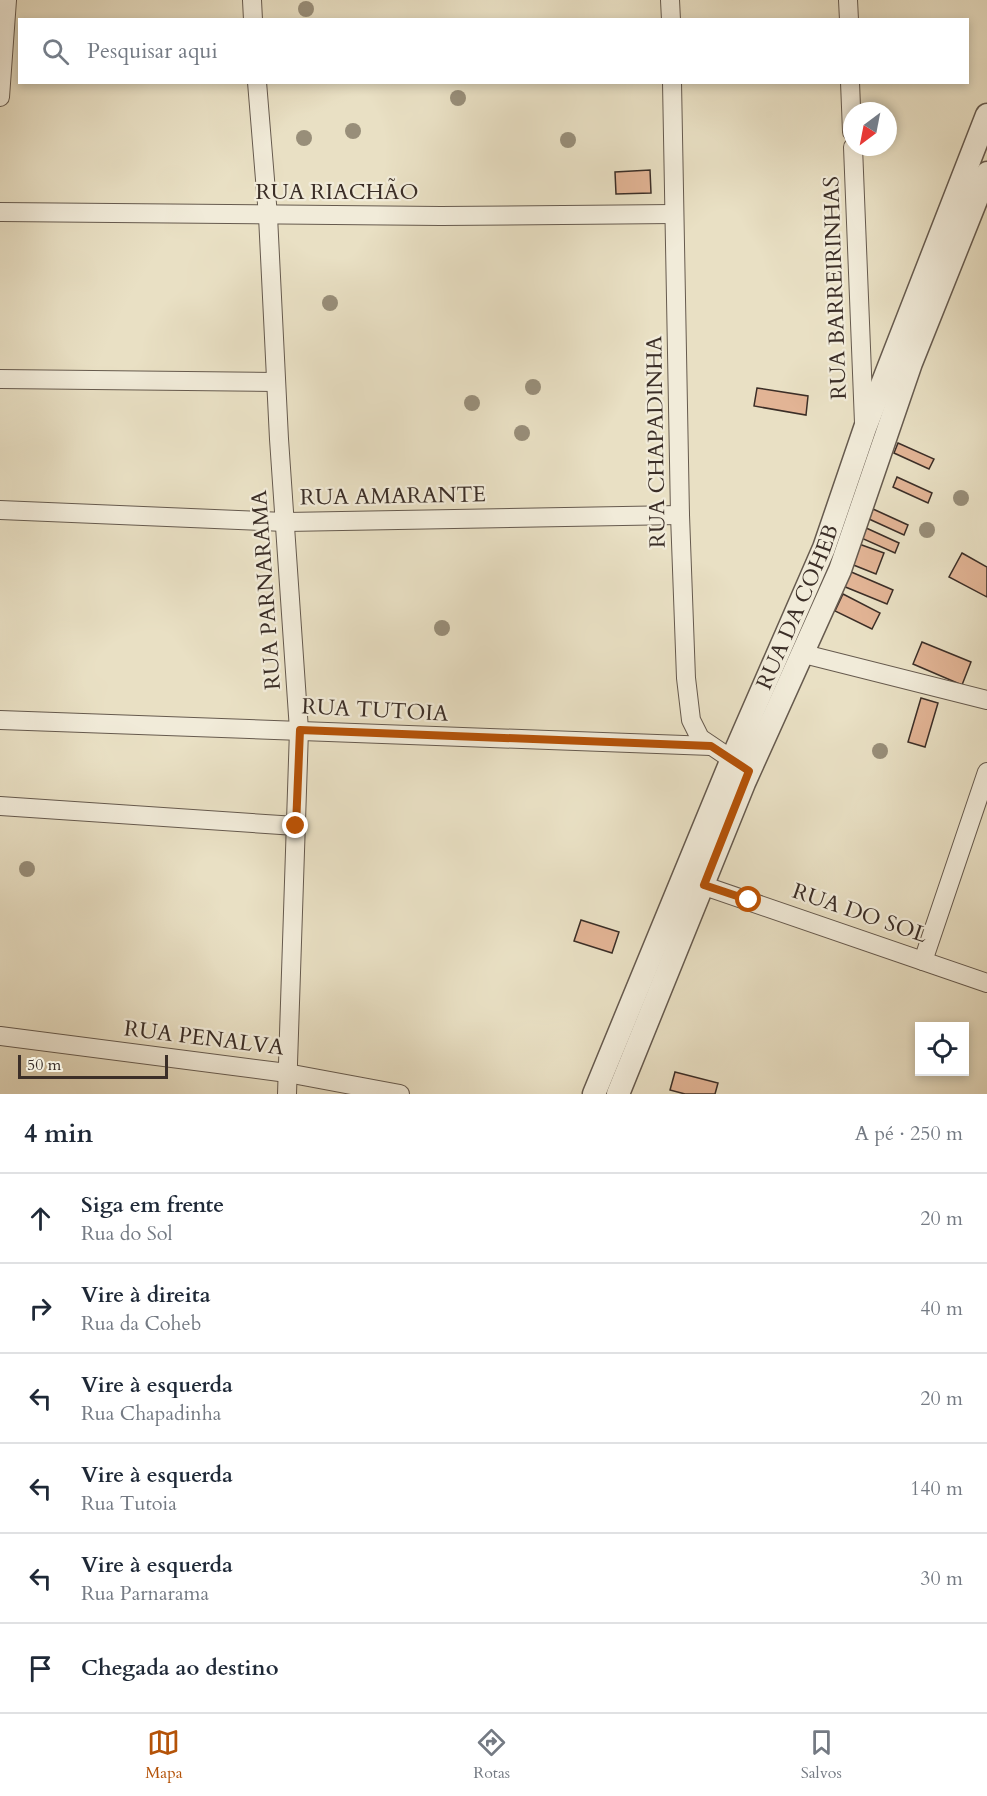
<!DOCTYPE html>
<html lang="pt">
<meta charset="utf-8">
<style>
:root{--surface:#fff;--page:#f6f6f7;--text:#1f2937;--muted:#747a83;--line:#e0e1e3;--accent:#b45309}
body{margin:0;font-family:Cardo,serif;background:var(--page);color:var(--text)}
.controls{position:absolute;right:18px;bottom:18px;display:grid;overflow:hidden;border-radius:0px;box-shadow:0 3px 9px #0003}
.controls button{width:54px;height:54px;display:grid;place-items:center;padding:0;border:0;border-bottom:2px solid var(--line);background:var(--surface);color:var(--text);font:30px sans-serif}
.compass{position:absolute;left:843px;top:102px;width:54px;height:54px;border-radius:50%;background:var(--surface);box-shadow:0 3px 9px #0003;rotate:212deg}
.scale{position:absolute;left:18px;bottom:15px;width:150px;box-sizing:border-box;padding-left:6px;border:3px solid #3b2e27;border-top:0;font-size:16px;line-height:21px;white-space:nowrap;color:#3b2e27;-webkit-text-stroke:4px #f1ebd9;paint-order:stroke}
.stop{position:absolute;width:18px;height:18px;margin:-14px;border:4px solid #b45309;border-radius:50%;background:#fff}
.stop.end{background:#b45309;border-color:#fff;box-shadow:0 2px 6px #0008}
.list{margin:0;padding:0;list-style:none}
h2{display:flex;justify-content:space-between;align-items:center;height:78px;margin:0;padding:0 24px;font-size:26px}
h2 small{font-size:20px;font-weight:400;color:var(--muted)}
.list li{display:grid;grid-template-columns:39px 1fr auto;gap:18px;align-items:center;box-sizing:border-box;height:90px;padding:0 24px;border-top:2px solid var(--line)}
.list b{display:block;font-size:22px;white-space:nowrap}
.list p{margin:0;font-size:20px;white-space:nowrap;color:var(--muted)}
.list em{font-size:20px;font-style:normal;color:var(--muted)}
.icon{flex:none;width:33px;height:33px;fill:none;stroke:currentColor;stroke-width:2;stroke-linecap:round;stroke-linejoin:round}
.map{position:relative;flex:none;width:987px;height:1094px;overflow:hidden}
.search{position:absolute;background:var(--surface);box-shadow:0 3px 9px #0003;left:18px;right:18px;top:18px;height:66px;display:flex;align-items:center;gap:15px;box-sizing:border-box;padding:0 21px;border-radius:0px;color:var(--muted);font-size:22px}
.sheet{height:618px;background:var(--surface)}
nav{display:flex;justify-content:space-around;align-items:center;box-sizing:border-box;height:84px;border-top:2px solid var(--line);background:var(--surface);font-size:16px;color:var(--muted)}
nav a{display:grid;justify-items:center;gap:3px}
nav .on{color:var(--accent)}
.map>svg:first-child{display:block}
</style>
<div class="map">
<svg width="987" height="1094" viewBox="0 0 987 1094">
<rect width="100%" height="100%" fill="#e9e0c4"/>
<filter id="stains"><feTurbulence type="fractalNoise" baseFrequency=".00333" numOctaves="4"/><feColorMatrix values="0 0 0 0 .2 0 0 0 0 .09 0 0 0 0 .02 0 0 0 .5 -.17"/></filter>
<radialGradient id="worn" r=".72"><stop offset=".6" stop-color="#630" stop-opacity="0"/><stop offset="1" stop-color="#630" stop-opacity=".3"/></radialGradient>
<g fill="#e2b495" stroke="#3b2e27" stroke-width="1.5">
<path d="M650 170 651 193 616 194 615 172Z"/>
<path d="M757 388 808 396 806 415 754 406Z"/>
<path d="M898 443 934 459 929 469 894 453Z"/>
<path d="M897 477 932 493 928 503 893 487Z"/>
<path d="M873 509 908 525 904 535 869 519Z"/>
<path d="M864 527 899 543 895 553 859 537Z"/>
<path d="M859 544 884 553 876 574 851 564Z"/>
<path d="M962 553 987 567V597L949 577Z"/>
<path d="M849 571 893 590 887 604 843 586Z"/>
<path d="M843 594 880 613 872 629 835 611Z"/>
<path d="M922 642 971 662 962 685 913 664Z"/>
<path d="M921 698 938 703 925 747 908 742Z"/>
<path d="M581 920 619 932 612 953 574 941Z"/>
<path d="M675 1072 718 1083 715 1094H685L670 1090Z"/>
</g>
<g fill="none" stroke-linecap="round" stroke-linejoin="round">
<defs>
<g id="minor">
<path d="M252 0 253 20"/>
<path d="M670 0 671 20"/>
<path d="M848 0 849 20"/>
<path d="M257 82 268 216 279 439 299 730 287 1094"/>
<path d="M672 82 680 515 686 678 691 720 700 738 743 767"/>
<path d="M850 82 852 132"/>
<path d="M0 97 7 0"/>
<path d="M853 147 864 423"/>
<path d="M0 212 441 216 674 214"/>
<path d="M0 379 276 382"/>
<path d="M0 510 286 522 680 515"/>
<path d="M804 654 987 700"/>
<path d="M0 720 711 746"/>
<path d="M0 806 296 826"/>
<path d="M690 881 987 983"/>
<path d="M923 961 987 772"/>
<path d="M0 1036 287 1073 400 1094"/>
</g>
<g id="tertiary">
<path id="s1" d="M594 1094 732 759 824 548 865 428 987 115"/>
<path d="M618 1094 744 783 840 570 911 363 987 173"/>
</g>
</defs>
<use href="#minor" stroke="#665a4e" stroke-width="20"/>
<use href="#tertiary" stroke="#665a4e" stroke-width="25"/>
<use href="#minor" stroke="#f1ebd9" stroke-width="18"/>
<use href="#tertiary" stroke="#f1ebd9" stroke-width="22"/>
</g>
<g fill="#988e79">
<circle cx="306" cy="9" r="8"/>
<circle cx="458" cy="98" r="8"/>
<circle cx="353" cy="131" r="8"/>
<circle cx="304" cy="138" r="8"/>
<circle cx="568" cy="140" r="8"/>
<circle cx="330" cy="303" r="8"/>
<circle cx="533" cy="387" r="8"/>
<circle cx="472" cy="403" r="8"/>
<circle cx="522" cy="433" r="8"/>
<circle cx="961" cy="498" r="8"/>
<circle cx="927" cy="530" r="8"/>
<circle cx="442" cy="628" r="8"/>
<circle cx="880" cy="751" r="8"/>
<circle cx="27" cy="869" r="8"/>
</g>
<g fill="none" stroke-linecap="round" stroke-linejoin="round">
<path stroke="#b45309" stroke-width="8" d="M296 826 300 730 711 746 749 771 704 885 749 900"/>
</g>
<g text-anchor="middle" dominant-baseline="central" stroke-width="4.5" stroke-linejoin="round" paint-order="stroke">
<g font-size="22" fill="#3b2e27" stroke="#f1ebd9">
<text x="337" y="192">RUA RIACHÃO</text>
<text transform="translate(835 288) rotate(-92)">RUA BARREIRINHAS</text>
<text transform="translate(656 442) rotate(-91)">RUA CHAPADINHA</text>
<text transform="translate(393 496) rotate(-1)">RUA AMARANTE</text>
<text transform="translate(266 590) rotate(-94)">RUA PARNARAMA</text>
<text stroke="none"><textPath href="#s1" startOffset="528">RUA DA COHEB</textPath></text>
<text transform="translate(375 710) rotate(3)">RUA TUTOIA</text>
<text transform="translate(860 913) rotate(19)">RUA DO SOL</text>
<text transform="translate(204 1038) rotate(7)">RUA PENALVA</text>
</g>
</g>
<rect width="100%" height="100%" filter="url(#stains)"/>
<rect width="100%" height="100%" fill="url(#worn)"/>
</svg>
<div class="controls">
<button><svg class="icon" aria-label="locate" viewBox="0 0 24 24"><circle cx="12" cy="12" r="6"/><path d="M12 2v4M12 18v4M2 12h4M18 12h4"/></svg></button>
</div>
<svg class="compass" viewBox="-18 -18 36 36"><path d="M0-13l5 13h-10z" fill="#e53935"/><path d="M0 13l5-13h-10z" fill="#747a83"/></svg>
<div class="scale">50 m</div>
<div class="stop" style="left:749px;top:900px"></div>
<div class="stop end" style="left:296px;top:826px"></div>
<div class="search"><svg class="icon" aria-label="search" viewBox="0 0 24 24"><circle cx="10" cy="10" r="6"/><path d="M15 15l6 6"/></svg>Pesquisar aqui</div>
</div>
<section class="sheet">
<h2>4 min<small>A pé · 250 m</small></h2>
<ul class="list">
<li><svg class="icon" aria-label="ahead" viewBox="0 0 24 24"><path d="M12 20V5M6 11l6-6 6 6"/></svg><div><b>Siga em frente</b><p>Rua do Sol</p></div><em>20 m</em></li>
<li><svg class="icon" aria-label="right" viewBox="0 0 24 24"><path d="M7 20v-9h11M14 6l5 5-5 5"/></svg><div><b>Vire à direita</b><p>Rua da Coheb</p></div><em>40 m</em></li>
<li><svg class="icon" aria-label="left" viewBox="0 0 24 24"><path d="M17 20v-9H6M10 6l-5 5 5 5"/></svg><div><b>Vire à esquerda</b><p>Rua Chapadinha</p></div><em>20 m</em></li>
<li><svg class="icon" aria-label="left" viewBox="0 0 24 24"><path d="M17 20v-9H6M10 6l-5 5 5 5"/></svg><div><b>Vire à esquerda</b><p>Rua Tutoia</p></div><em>140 m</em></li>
<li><svg class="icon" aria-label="left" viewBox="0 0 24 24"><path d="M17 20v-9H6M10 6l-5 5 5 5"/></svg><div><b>Vire à esquerda</b><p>Rua Parnarama</p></div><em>30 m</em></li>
<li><svg class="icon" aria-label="arrive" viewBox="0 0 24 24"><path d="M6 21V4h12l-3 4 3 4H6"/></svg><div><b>Chegada ao destino</b></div></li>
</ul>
</section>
<nav>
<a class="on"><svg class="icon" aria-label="map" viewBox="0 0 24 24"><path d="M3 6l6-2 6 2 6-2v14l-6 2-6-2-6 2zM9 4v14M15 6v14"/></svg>Mapa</a>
<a><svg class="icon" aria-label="directions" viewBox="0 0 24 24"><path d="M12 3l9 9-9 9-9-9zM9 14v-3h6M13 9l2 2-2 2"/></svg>Rotas</a>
<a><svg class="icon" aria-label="saved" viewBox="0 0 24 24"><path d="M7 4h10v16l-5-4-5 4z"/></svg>Salvos</a>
</nav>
